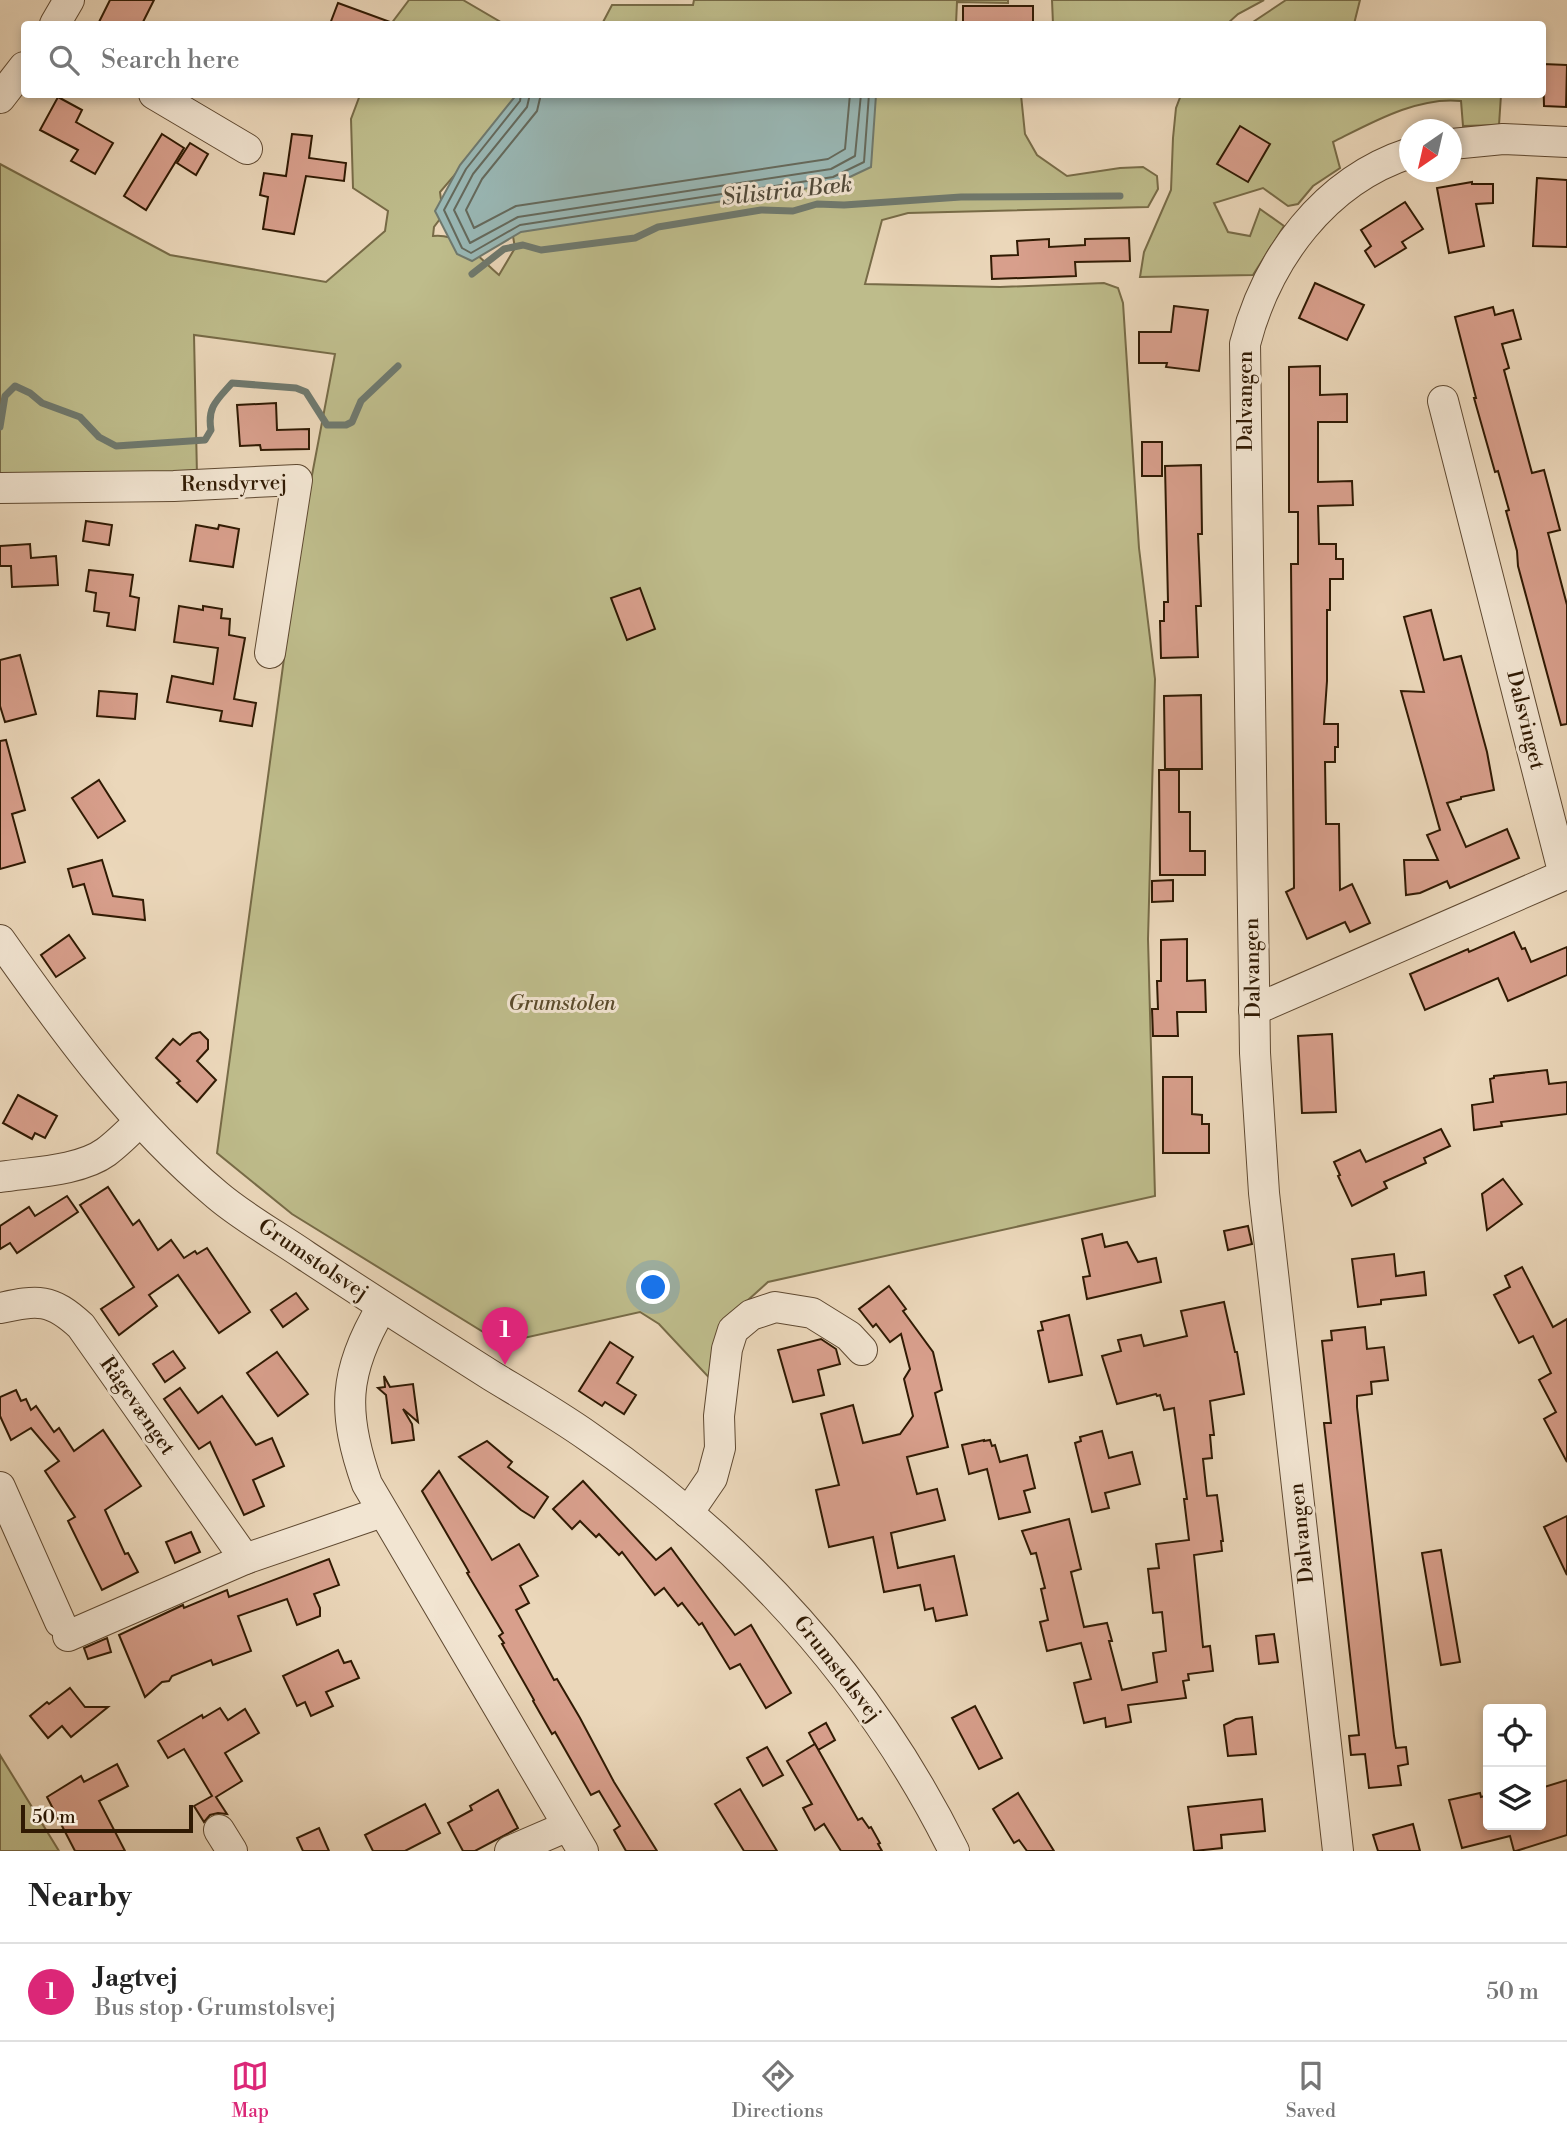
<!DOCTYPE html>
<meta charset="utf-8">
<style>
:root{--surface:#fff;--page:#f6f6f6;--text:#222;--muted:#767676;--line:#e0e0e0;--accent:#db2777}
body{margin:0;font-family:"Libre Bodoni",serif;background:var(--page);color:var(--text)}
.controls{position:absolute;right:21px;bottom:21px;display:grid;overflow:hidden;border-radius:7px;box-shadow:0 4px 10px #0003}
.controls button{width:63px;height:63px;display:grid;place-items:center;padding:0;border:0;border-bottom:2px solid var(--line);background:var(--surface);color:var(--text);font:35px sans-serif}
.compass{position:absolute;left:1399px;top:119px;width:63px;height:63px;border-radius:50%;background:var(--surface);box-shadow:0 4px 10px #0003;rotate:214deg}
.scale{position:absolute;left:21px;bottom:18px;width:172px;box-sizing:border-box;padding-left:7px;border:4px solid #301a03;border-top:0;font-size:19px;line-height:24px;white-space:nowrap;color:#301a03;-webkit-text-stroke:5px #f2e5d2;paint-order:stroke}
.you{position:absolute;left:654px;top:1288px;width:24px;height:24px;margin:-18px;border:5px solid #fff;border-radius:50%;background:#1a73e8;box-shadow:0 0 0 10px #1a73e833}
.badge{display:grid;place-items:center;width:46px;height:46px;border-radius:50%;background:var(--accent);color:#fff;font-size:23px;font-weight:700}
.pin{position:absolute;translate:-50% -58px;filter:drop-shadow(0 2px 4px #0008)}
.pin::after{content:'';position:absolute;top:37px;width:24px;height:21px;background:inherit;clip-path:polygon(0 0,100% 0,50% 100%)}
.list{margin:0;padding:0;list-style:none}
h2{display:flex;justify-content:space-between;align-items:center;height:91px;margin:0;padding:0 28px;font-size:30px}
h2 small{font-size:23px;font-weight:400;color:var(--muted)}
.list li{display:grid;grid-template-columns:46px 1fr auto;gap:21px;align-items:center;box-sizing:border-box;height:98px;padding:0 28px;border-top:2px solid var(--line)}
.list b{display:block;font-size:26px;white-space:nowrap}
.list p{margin:0;font-size:23px;white-space:nowrap;color:var(--muted)}
.list em{font-size:23px;font-style:normal;color:var(--muted)}
.icon{flex:none;width:38px;height:38px;fill:none;stroke:currentColor;stroke-width:2;stroke-linecap:round;stroke-linejoin:round}
.map{position:relative;flex:none;width:1567px;height:1851px;overflow:hidden}
.search{position:absolute;background:var(--surface);box-shadow:0 4px 10px #0003;left:21px;right:21px;top:21px;height:77px;display:flex;align-items:center;gap:18px;box-sizing:border-box;padding:0 24px;border-radius:7px;color:var(--muted);font-size:26px}
.sheet{height:189px;background:var(--surface)}
nav{display:flex;justify-content:space-around;align-items:center;box-sizing:border-box;height:98px;border-top:2px solid var(--line);background:var(--surface);font-size:19px;color:var(--muted)}
nav a{display:grid;justify-items:center;gap:4px}
nav .on{color:var(--accent)}
.map>svg:first-child{display:block}
</style>
<div class="map">
<svg width="1567" height="1851" viewBox="0 0 1567 1851">
<rect width="100%" height="100%" fill="#ebd7ba"/>
<filter id="stains"><feTurbulence type="fractalNoise" baseFrequency=".00286" numOctaves="4"/><feColorMatrix values="0 0 0 0 .2 0 0 0 0 .09 0 0 0 0 .02 0 0 0 .5 -.17"/></filter>
<radialGradient id="worn" r=".72"><stop offset=".6" stop-color="#630" stop-opacity="0"/><stop offset="1" stop-color="#630" stop-opacity=".3"/></radialGradient>
<g fill="#bebc8b" stroke="#776b47" stroke-width="2" fill-rule="evenodd">
<path d="M409 0H463L504 24H391Z"/>
<path d="M694 0H1008V3L957 2 956 24H602L612 5H693Z"/>
<path d="M1052 0H1264L1238 14 1227 24H1053Z"/>
<path d="M1286 0H1360L1354 24H1250Z"/>
<path d="M360 95H1021L1025 134 1037 155 1067 176 1120 168 1143 167 1157 176 1158 189 1148 207 908 213 882 220 865 284 1000 287 1104 283 1118 288 1123 303 1139 548 1155 679 1148 939 1155 1196 768 1282 728 1318 715 1384 659 1324 640 1312 501 1343 292 1214 217 1153 301 533 335 354 194 335 197 475 0 473V164L170 255 326 282 385 231 388 211 353 188 351 119ZM500 159 515 248 499 275C478 258 463 233 433 236L434 227 443 215 440 192 464 164Z"/>
<path d="M1181 95H1501L1499 125 1463 126 1461 101C1418 96 1371 123 1333 142L1340 168 1313 186 1298 204 1288 206 1263 188 1214 203 1228 232 1250 236 1260 209 1284 226 1253 275 1140 277 1144 252 1171 190 1173 138 1176 108Z"/>
<path d="M0 1755 59 1851H0Z"/>
</g>
<path fill="#99b8b6" stroke="#6f796e" stroke-width="2" d="M517 94 876 95 871 167 835 184 521 232 472 261 457 254 435 211 460 165Z"/>
<g fill="none" stroke-linecap="round" stroke-linejoin="round">
<g stroke="#64695c" stroke-width="2">
<path d="M521 94 520 101 466 169 444 210 462 248 471 253 520 225 833 177 864 162 869 94"/>
<path d="M530 94 527 107 473 174 454 210 470 243 518 217 831 169 855 156 861 94"/>
<path d="M541 94 537 111 482 179 466 210 474 228 516 206 828 159 845 149 850 94"/>
</g>
<g stroke="#6f796e" stroke-width="7">
<path d="M472 274 504 249 523 245 541 250 635 238 658 227 761 210 793 211 817 204 844 205 961 197 1120 196"/>
<path d="M0 427 5 396 15 386 30 393 42 403 80 417 99 437 116 446 205 440 211 430C207 407 217 400 232 383L296 388 306 392 327 425H346L352 422 361 401 398 366"/>
</g>
</g>
<g fill="#d89f8c" stroke="#301a03" stroke-width="2">
<path d="M110 0H154L142 24H98Z"/>
<path d="M338 3 390 22V24H330Z"/>
<rect x="963" y="6" width="70" height="18"/>
<path d="M1543 64 1567 65 1566 107 1544 106Z"/>
<path d="M58 97 82 110 76 122 113 143 95 174 71 161 78 150 40 130Z"/>
<path d="M1240 126 1270 144 1248 182 1217 164Z"/>
<path d="M162 134 184 148 146 210 124 196Z"/>
<path d="M292 134 312 136 309 158 346 163 344 181 306 176 294 234 263 229 268 197 260 195 264 173 286 176Z"/>
<path d="M190 143 208 154 196 175 177 163Z"/>
<path d="M1537 178 1567 180V247L1533 246Z"/>
<path d="M1472 182V184H1493V203L1476 204 1484 246 1449 253 1437 188Z"/>
<path d="M1405 202 1423 229 1402 242 1406 248 1375 267 1365 251 1371 246 1361 230Z"/>
<path d="M1129 238 1130 261 1075 262 1076 276 992 279 991 256 1018 255 1017 241 1049 239V247L1085 245V239Z"/>
<path d="M1315 283 1364 305 1347 340 1299 318Z"/>
<path d="M1174 306 1208 310 1199 371 1166 367 1167 363H1139V332H1171Z"/>
<path d="M1493 307 1495 315 1513 310 1521 339 1502 344 1509 368 1504 370 1532 473 1544 470 1560 530 1548 533 1567 605V724L1561 725 1518 566 1517 551 1506 511 1509 510 1498 471 1495 472 1474 398H1476L1455 317Z"/>
<path d="M1320 366V395L1347 394V422H1318V482L1352 481 1353 505 1318 506 1319 544H1336V559H1343V579H1330V610H1327V681L1324 724H1338V747H1335V762H1325L1326 824H1339L1340 890 1352 884 1370 923 1350 932 1345 922 1307 939 1286 892 1294 888 1291 564H1298V512H1289V367Z"/>
<path d="M276 403 277 430 309 429V449L261 450 260 445 240 446 237 405Z"/>
<rect x="1142" y="442" width="20" height="34"/>
<path d="M1201 465 1202 534H1198L1201 606H1196L1198 657 1161 658 1160 621H1164V602H1168L1165 466Z"/>
<path d="M86 521 112 525 109 545 83 541Z"/>
<path d="M196 525 218 529 219 525 239 529 233 567 190 561Z"/>
<path d="M30 544 31 558 56 556 58 585 12 587 11 566H0V546Z"/>
<path d="M89 570 133 575 130 596 139 598 135 630 107 626 109 613 94 611 96 593 86 591Z"/>
<path d="M640 588 655 629 627 640 611 598Z"/>
<path d="M179 606 203 610V606L222 609 221 618 230 619 229 635 245 638 234 699 256 703 252 726 220 721 222 711 167 702 172 676 213 684 218 648 174 642Z"/>
<path d="M1431 610 1444 660 1461 656 1487 752 1494 790 1461 797V799L1447 803 1466 847 1507 829 1519 858 1450 888 1447 881 1420 893 1406 895 1404 860H1438L1427 835 1440 830 1401 691 1424 692 1404 617Z"/>
<path d="M20 655 36 714 5 722 0 706V660Z"/>
<path d="M99 691 137 694 135 719 97 716Z"/>
<path d="M1201 695 1202 769H1165L1164 696Z"/>
<path d="M6 740 25 810 12 814 25 862 0 869V741Z"/>
<path d="M1159 770H1179V812H1190V851H1205V875H1160Z"/>
<path d="M99 780 125 821 98 838 72 798Z"/>
<path d="M102 860 113 896 143 900 145 920 93 914 84 884 73 887 68 869Z"/>
<path d="M1173 880V901L1152 902V881Z"/>
<path d="M1514 932 1522 949 1525 948 1531 962 1567 947V975L1508 1001 1498 978 1425 1010 1410 974 1468 949 1469 952Z"/>
<path d="M69 935 85 958 56 977 41 955Z"/>
<path d="M1187 939V981L1205 980 1206 1012H1177L1178 1036H1153L1152 1009H1158L1157 981H1161V940Z"/>
<path d="M200 1032 208 1040V1049L197 1061 216 1080 197 1102 177 1083 180 1081 156 1058 173 1039 180 1045 192 1034Z"/>
<path d="M1332 1034 1336 1112 1302 1113 1298 1036Z"/>
<path d="M1547 1070 1549 1084 1567 1082V1114L1501 1122 1502 1126 1474 1130 1472 1105 1493 1102 1490 1079 1494 1078V1076Z"/>
<path d="M1163 1077H1192V1114L1202 1115V1124H1209V1153H1163Z"/>
<path d="M18 1095 57 1116 45 1138 35 1133 32 1139 3 1123Z"/>
<path d="M1441 1129 1450 1146 1424 1158 1426 1163 1384 1182 1387 1188 1352 1206 1338 1176 1340 1175 1334 1162 1360 1150 1366 1162Z"/>
<path d="M1503 1179 1522 1204 1487 1230 1482 1194Z"/>
<path d="M108 1187 133 1225 139 1220 158 1250 171 1240 184 1258 195 1251 197 1254 207 1248 250 1312 219 1333 178 1275 149 1295 157 1306 119 1335 101 1309 134 1287 80 1205Z"/>
<path d="M67 1196 78 1212 17 1253 10 1243 0 1249V1226L29 1207 35 1216Z"/>
<path d="M1248 1226 1252 1244 1228 1250 1224 1231Z"/>
<path d="M1102 1234 1105 1247 1127 1242 1138 1262 1156 1258 1161 1282 1087 1299 1083 1277 1090 1276 1082 1239Z"/>
<path d="M1394 1254 1396 1276 1424 1272 1426 1295 1381 1300V1304L1358 1307 1352 1259Z"/>
<path d="M1522 1267 1553 1327 1567 1319V1462L1544 1419 1556 1412 1539 1380 1551 1373 1533 1336 1519 1343 1494 1295 1510 1287 1505 1276Z"/>
<path d="M889 1286 906 1309 903 1311 933 1352 942 1390 935 1393 948 1447 907 1457 917 1494 937 1489 945 1520 891 1533 898 1568 954 1556 967 1615 936 1621 933 1608 925 1610 920 1585 884 1592 873 1537 829 1547 816 1490 839 1485 821 1414 853 1405 863 1443 900 1434 913 1416 904 1379 910 1369 901 1334 890 1342 876 1324 873 1327 859 1309Z"/>
<path d="M296 1293 308 1309 283 1327 271 1310Z"/>
<path d="M1224 1302 1235 1352H1237L1244 1394 1210 1401 1214 1435H1210L1212 1458 1203 1459 1207 1496 1217 1495 1223 1541H1221L1222 1551 1194 1555 1203 1647 1210 1646 1213 1671 1188 1674 1189 1680 1183 1681 1186 1698 1128 1705 1131 1722 1106 1727 1105 1718 1084 1723 1074 1683 1091 1679 1081 1643 1047 1651 1040 1622 1048 1620 1041 1589 1045 1588 1036 1553 1031 1554 1022 1531 1069 1519 1081 1569 1071 1572 1084 1627 1107 1623 1112 1641H1109L1122 1690 1157 1682 1153 1653 1166 1651 1162 1612 1153 1613 1148 1569 1159 1568 1156 1544 1189 1540 1184 1499H1187L1174 1408 1164 1410 1160 1395 1157 1396 1156 1394 1117 1404 1102 1356 1121 1351 1118 1340 1141 1335 1144 1346 1187 1336 1181 1311Z"/>
<path d="M1069 1315 1082 1375 1049 1382 1038 1331 1043 1330 1041 1322Z"/>
<path d="M1365 1327 1367 1349 1384 1347 1388 1380 1371 1382 1372 1394 1357 1396V1407L1394 1736 1396 1748 1406 1747 1408 1764 1398 1766 1401 1785 1369 1788 1365 1754 1351 1755 1349 1736 1359 1735 1324 1423H1331L1322 1341 1332 1340 1331 1331Z"/>
<path d="M821 1339 836 1349 840 1364 818 1370 824 1395 793 1402 778 1350Z"/>
<path d="M610 1342 633 1357 617 1383 636 1395 624 1414 605 1402 602 1406 579 1391Z"/>
<path d="M173 1351 185 1368 165 1382 153 1364Z"/>
<path d="M277 1352 308 1394 278 1416 247 1373Z"/>
<path d="M384 1376 390 1387 413 1384 418 1422 403 1409 412 1424 414 1440 392 1443 386 1395 378 1388 385 1387Z"/>
<path d="M180 1388 198 1413 222 1396 256 1445 272 1438 284 1466 253 1480 264 1506 244 1515 210 1442 199 1449 164 1399Z"/>
<path d="M16 1390 21 1401 26 1399 31 1410 36 1406 54 1432 59 1428 74 1451 103 1430 141 1486 105 1510 125 1554 128 1553 138 1572 102 1590 68 1521 75 1517 45 1471 59 1461 31 1428 11 1440 0 1416V1397Z"/>
<path d="M1102 1431 1109 1458 1132 1452 1140 1484 1105 1493 1109 1508 1092 1512 1075 1443 1081 1441 1080 1437Z"/>
<path d="M984 1440V1441L990 1440 992 1446 995 1445 1000 1462 1027 1455 1035 1488 1024 1491 1030 1512 999 1519 987 1469 969 1474 962 1445Z"/>
<path d="M487 1441 512 1462 508 1467 548 1497 534 1518 521 1510 459 1457Z"/>
<path d="M439 1471 492 1560 519 1544 538 1576 520 1586 529 1603 516 1610 554 1680 557 1679 580 1718 614 1782 657 1851H626L614 1830 620 1826 599 1791 591 1795 555 1732 552 1734 533 1701 534 1700 502 1644 504 1643 499 1636 503 1633 467 1573 469 1572 422 1491Z"/>
<path d="M583 1481 656 1560 671 1548 735 1635 751 1625 791 1693 766 1708 740 1664 730 1669 702 1623 699 1625 682 1603 678 1606 664 1588 655 1595 622 1552 619 1555 599 1534 596 1537 580 1521 572 1529 553 1509Z"/>
<path d="M1567 1516V1575L1544 1527Z"/>
<path d="M191 1532 200 1552 175 1563 166 1542Z"/>
<path d="M1441 1550 1460 1662 1441 1665 1422 1553Z"/>
<path d="M329 1559 339 1585 314 1594 320 1608V1616L297 1625 287 1599 238 1616 251 1651 213 1665 211 1660 172 1676 169 1681 162 1682 145 1697 119 1635 183 1605 184 1608 227 1590 229 1597Z"/>
<path d="M1274 1634 1278 1662 1259 1664 1256 1636Z"/>
<path d="M107 1638 111 1652 88 1659 84 1648Z"/>
<path d="M338 1650 344 1663 351 1661 359 1678 326 1692 333 1706 311 1716 305 1702 297 1706 283 1676Z"/>
<path d="M70 1688 85 1707H108L71 1737 62 1726 48 1738 30 1716 47 1702 49 1704Z"/>
<path d="M975 1706 1002 1758 979 1769 952 1718Z"/>
<path d="M220 1708 228 1720 245 1709 259 1733 225 1753 242 1781 216 1797 227 1814 218 1813 210 1815 204 1822 194 1806 212 1796 184 1749 168 1758 158 1741 202 1715 203 1718Z"/>
<path d="M1252 1717 1256 1754 1228 1756 1224 1725 1236 1719Z"/>
<path d="M826 1723 835 1740 818 1750 809 1733Z"/>
<path d="M815 1744 858 1820 862 1818 869 1828 871 1827 880 1843 878 1844 882 1851H841L824 1824 815 1830 803 1808 812 1804 787 1761Z"/>
<path d="M767 1747 783 1775 763 1786 747 1758Z"/>
<path d="M117 1764 128 1786 99 1801 125 1851H75L47 1797 81 1776 84 1782Z"/>
<path d="M1567 1780V1835L1516 1851H1514L1510 1836 1462 1848 1449 1800 1480 1793 1481 1797 1488 1795V1825H1541V1788Z"/>
<path d="M740 1789 777 1851H744L715 1804Z"/>
<path d="M498 1790 518 1828 475 1851H463L448 1823 472 1810 470 1806Z"/>
<path d="M1018 1793 1054 1851H1027L1019 1840 1014 1843 993 1809Z"/>
<path d="M1262 1799 1265 1831 1221 1835 1222 1848 1194 1851 1188 1807Z"/>
<path d="M425 1804 440 1833 405 1851H373L365 1835Z"/>
<path d="M1413 1824 1420 1851H1378L1373 1835Z"/>
<path d="M319 1828 329 1851H303L297 1838Z"/>
</g>
<g fill="none" stroke-linecap="round" stroke-linejoin="round">
<defs>
<g id="minor">
<path d="M55 24 69 0"/>
<path d="M154 94 247 149"/>
<path d="M0 98 24 67"/>
<path d="M1452 144 1503 139 1567 142"/>
<path d="M0 488 174 486 297 480 270 653"/>
<path d="M0 940C65 1032 130 1122 217 1195 244 1218 277 1236 306 1256 368 1297 430 1337 492 1376 525 1396 558 1415 589 1437 746 1545 869 1680 954 1851"/>
<path d="M1254 1010 1564 875 1443 401"/>
<path d="M0 1177C32 1172 80 1171 106 1152 118 1143 129 1132 139 1122"/>
<path d="M382 1307C343 1372 342 1413 367 1484L583 1851"/>
<path d="M0 1308C38 1300 51 1298 81 1326L245 1559 382 1512"/>
<path d="M0 1487 60 1622"/>
<path d="M688 1513 712 1478 720 1448 719 1416 727 1349 733 1330 751 1315 775 1307 812 1313 849 1336 862 1350"/>
<path d="M68 1636 245 1559"/>
<path d="M219 1830 232 1851"/>
<path d="M510 1851 568 1826"/>
<path d="M1338 1851 1264 1193 1255 1053 1245 344C1267 259 1324 181 1410 153"/>
</g>
</defs>
<use href="#minor" stroke="#5f4931" stroke-width="32"/>
<use href="#minor" stroke="#f2e5d2" stroke-width="30"/>
</g>
<g text-anchor="middle" dominant-baseline="central" stroke-width="6" stroke-linejoin="round" paint-order="stroke">
<g font-size="21" fill="#301a03" stroke="#f2e5d2">
<text transform="translate(1246 401) rotate(-90)">Dalvangen</text>
<text transform="translate(234 484) rotate(-1)">Rensdyrvej</text>
<text transform="translate(1525 720) rotate(76)">Dalsvinget</text>
<text transform="translate(1253 968) rotate(-91)">Dalvangen</text>
<text transform="translate(313 1260) rotate(34)">Grumstolsvej</text>
<text transform="translate(137 1406) rotate(55)">Rågevænget</text>
<text transform="translate(1302 1533) rotate(-96)">Dalvangen</text>
<text transform="translate(837 1669) rotate(52)">Grumstolsvej</text>
</g>
<g font-size="21" font-style="italic" fill="#5b4b2c" stroke="#f2e5d2">
<text x="562" y="1004">Grumstolen</text>
</g>
<g font-size="23" font-style="italic" fill="#504939" stroke="#f2e5d2">
<text transform="translate(787 191) rotate(-6)">Silistria Bæk</text>
</g>
</g>
<rect width="100%" height="100%" filter="url(#stains)"/>
<rect width="100%" height="100%" fill="url(#worn)"/>
</svg>
<div class="controls">
<button><svg class="icon" aria-label="locate" viewBox="0 0 24 24"><circle cx="12" cy="12" r="6"/><path d="M12 2v4M12 18v4M2 12h4M18 12h4"/></svg></button>
<button><svg class="icon" aria-label="layers" viewBox="0 0 24 24"><path d="M12 4l9 5-9 5-9-5zM3 14l9 5 9-5"/></svg></button>
</div>
<svg class="compass" viewBox="-18 -18 36 36"><path d="M0-13l5 13h-10z" fill="#e53935"/><path d="M0 13l5-13h-10z" fill="#767676"/></svg>
<div class="scale">50 m</div>
<div class="you"></div>
<div class="pin badge" style="left:505px;top:1365px">1</div>
<div class="search"><svg class="icon" aria-label="search" viewBox="0 0 24 24"><circle cx="10" cy="10" r="6"/><path d="M15 15l6 6"/></svg>Search here</div>
</div>
<section class="sheet">
<h2>Nearby<small></small></h2>
<ul class="list">
<li><span class="badge">1</span><div><b>Jagtvej</b><p>Bus stop · Grumstolsvej</p></div><em>50 m</em></li>
</ul>
</section>
<nav>
<a class="on"><svg class="icon" aria-label="map" viewBox="0 0 24 24"><path d="M3 6l6-2 6 2 6-2v14l-6 2-6-2-6 2zM9 4v14M15 6v14"/></svg>Map</a>
<a><svg class="icon" aria-label="directions" viewBox="0 0 24 24"><path d="M12 3l9 9-9 9-9-9zM9 14v-3h6M13 9l2 2-2 2"/></svg>Directions</a>
<a><svg class="icon" aria-label="saved" viewBox="0 0 24 24"><path d="M7 4h10v16l-5-4-5 4z"/></svg>Saved</a>
</nav>
